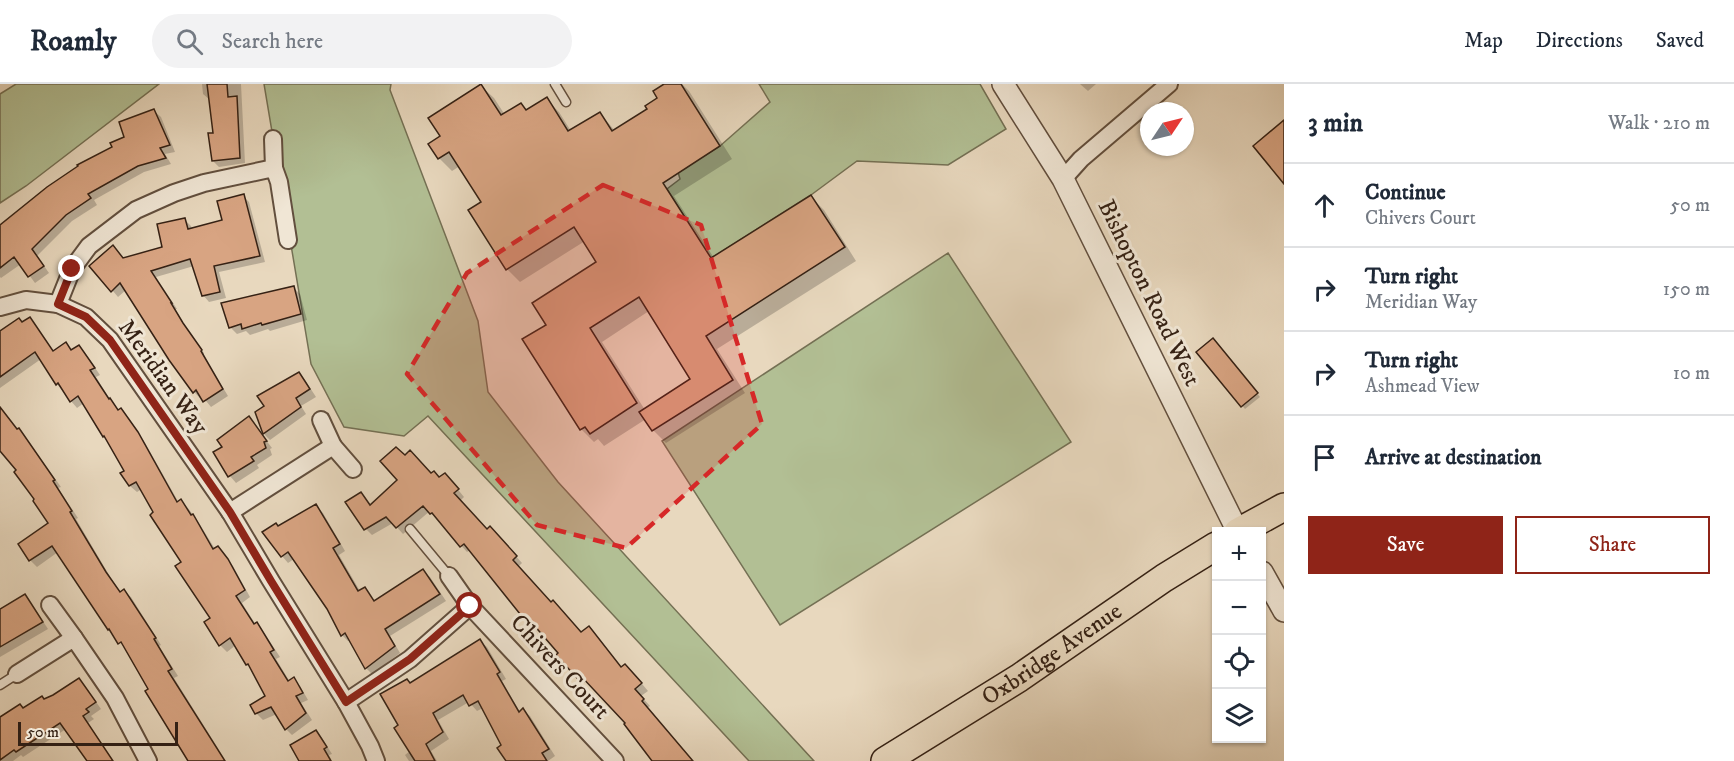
<!DOCTYPE html>
<meta charset="utf-8">
<style>
:root{--surface:#fff;--page:#f2f2f3;--text:#1f2937;--muted:#747a83;--line:#e0e1e3;--accent:#8f2418}
body{margin:0;font-family:"IM FELL DW Pica",serif;background:var(--page);color:var(--text)}
.controls{position:absolute;right:18px;bottom:18px;display:grid;overflow:hidden;border-radius:0px;box-shadow:0 2px 4px #0004}
.controls button{width:54px;height:54px;display:grid;place-items:center;padding:0;border:0;border-bottom:2px solid var(--line);background:var(--surface);color:var(--text);font:30px sans-serif}
.compass{position:absolute;left:1140px;top:18px;width:54px;height:54px;border-radius:50%;background:var(--surface);box-shadow:0 2px 4px #0004;rotate:55deg}
.scale{position:absolute;left:18px;bottom:15px;width:160px;box-sizing:border-box;padding-left:6px;border:3px solid #352114;border-top:0;font-size:16px;line-height:21px;white-space:nowrap;color:#352114;-webkit-text-stroke:4px #f0e6d5;paint-order:stroke}
.stop{position:absolute;width:18px;height:18px;margin:-14px;border:4px solid #8f2418;border-radius:50%;background:#fff}
.stop.end{background:#8f2418;border-color:#fff;box-shadow:0 2px 6px #0008}
.list{margin:0;padding:0;list-style:none}
h2{display:flex;justify-content:space-between;align-items:center;height:78px;margin:0;padding:0 24px;font-size:26px}
h2 small{font-size:20px;font-weight:400;color:var(--muted)}
.list li{display:grid;grid-template-columns:39px 1fr auto;gap:18px;align-items:center;box-sizing:border-box;height:84px;padding:0 24px;border-top:2px solid var(--line)}
.list b{display:block;font-size:22px;white-space:nowrap}
.list p{margin:0;font-size:20px;white-space:nowrap;color:var(--muted)}
.list em{font-size:20px;font-style:normal;color:var(--muted)}
.actions{display:flex;gap:12px;padding:18px 24px}
.actions a{flex:1;padding:14px 0;border:2px solid var(--accent);border-radius:0px;text-align:center;font-size:21px;color:var(--accent)}
.actions .main{background:var(--accent);color:#fff}
.icon{flex:none;width:33px;height:33px;fill:none;stroke:currentColor;stroke-width:2;stroke-linecap:round;stroke-linejoin:round}
.map{position:relative;flex:none;width:1284px;height:677px;overflow:hidden}
header{display:flex;align-items:center;gap:36px;box-sizing:border-box;height:84px;padding:0 30px;background:var(--surface);border-bottom:2px solid var(--line)}
header strong{font-size:28px}
nav{display:flex;gap:33px;margin-inline-start:auto;font-size:21px}
.search{width:420px;height:54px;background:var(--page);display:flex;align-items:center;gap:15px;box-sizing:border-box;padding:0 21px;border-radius:33px;color:var(--muted);font-size:22px}
main{display:flex}
aside{flex:1;background:var(--surface)}
.map>svg:first-child{display:block}
</style>
<header>
<strong>Roamly</strong>
<div class="search"><svg class="icon" aria-label="search" viewBox="0 0 24 24"><circle cx="10" cy="10" r="6"/><path d="M15 15l6 6"/></svg>Search here</div>
<nav><a>Map</a><a>Directions</a><a>Saved</a></nav>
</header>
<main>
<div class="map">
<svg width="1284" height="677" viewBox="0 0 1284 677">
<rect width="100%" height="100%" fill="#e8d8be"/>
<filter id="stains"><feTurbulence type="fractalNoise" baseFrequency=".00333" numOctaves="4"/><feColorMatrix values="0 0 0 0 .2 0 0 0 0 .09 0 0 0 0 .02 0 0 0 .5 -.17"/></filter>
<radialGradient id="worn" r=".72"><stop offset=".6" stop-color="#630" stop-opacity="0"/><stop offset="1" stop-color="#630" stop-opacity=".3"/></radialGradient>
<g fill="#b2bf94" stroke="#747054" stroke-width="1.5">
<path d="M16 0H159L26 102 0 119V10Z"/>
<path d="M264 0H391L390 6 478 237 488 308 558 398 814 677H749L428 332 404 352 344 343 311 280Z"/>
<path d="M759 0H980L1006 45 948 81 857 77 811 111 705 178 696 151 667 105 680 95 678 88 720 62 770 18Z"/>
<path d="M948 169 1071 358 780 541 662 357Z"/>
</g>
<g fill="#0003" fill-rule="evenodd">
<path d="M202 0H241L245 79 219 83 213 77 215 50 210 16 203 10Z"/>
<path d="M666 0H682L689 7 732 75 674 112 714 174 811 113 824 126 856 177 717 265 745 309 666 359 653 346 646 335 604 362 598 355 594 358 581 345 548 241 598 178 585 157 520 198 507 185 483 119 460 82 452 87 439 74 442 53 481 2 494 14 505 31 521 20 528 27 546 15 559 28 571 47 600 29 615 47 649 25 660 15ZM649 227 693 296 645 326 602 258Z"/>
<path d="M1080 0H1096L1088 7Z"/>
<path d="M154 27 161 33 175 68 165 70 171 80 144 88 94 116 97 121 72 137 37 172 49 189 35 199 21 180 1 194 0 193V143L126 54Z"/>
<path d="M243 112 249 118 265 178 219 188 226 214 209 218 203 211 194 182 156 193 177 225H175L188 247 204 269V272L228 312 211 323 202 312 200 314 194 308 126 206 118 213 92 182 113 163 124 175 164 164 185 136 191 142 192 146 224 137Z"/>
<path d="M293 203 300 210 307 236 270 247 268 245 250 251 246 247 237 250 230 243Z"/>
<path d="M30 235 36 242 54 268 66 260 73 267 79 263 85 269 100 291 96 293 111 317 119 327 127 333 144 357 179 419 181 417 188 424 199 439 215 465 218 464 233 482 250 513 242 519 256 541 263 547 280 573 276 575 290 598 293 595 300 602 308 616 301 619 312 636 292 651 286 645 277 630 263 636 256 629 267 612 253 586 247 580 236 561 227 568 220 561 212 534 142 405 137 408 130 402 122 389 126 387 84 319 77 324 71 317 57 300 41 275 0 304V248L23 240Z"/>
<path d="M1216 259 1260 313 1245 325 1198 268Z"/>
<path d="M299 290 305 296 316 313 301 322 306 330 270 356 265 351 257 329Z"/>
<path d="M0 325 18 347 25 353 61 403 58 404 78 434 76 435 112 496 121 509 124 507 131 513 161 561 159 562 178 592 174 594 226 677H190L127 565 109 545 58 468 37 483 30 476 50 439 18 387 0 364Z"/>
<path d="M249 334 272 364 270 365 272 371 257 381 259 384 236 399 230 392 215 369 224 363Z"/>
<path d="M432 391 439 395 451 397 464 413 460 417 487 447 497 451 522 479 518 483 551 519 582 550 589 544 622 584 632 588 648 607 641 612 650 622 647 624 693 677H653L628 639 587 596 584 599 578 593 560 569 533 538 531 540 525 534 470 466 467 468 430 427 403 450 393 439 372 451 366 445 360 409 371 422Z"/>
<path d="M316 422 323 429 345 467 339 471 360 507 365 505 375 518 423 487 430 493 446 517 390 552 400 569 372 590 366 584 351 556 348 557 342 551 328 524 294 475 288 479 282 472 279 444Z"/>
<path d="M24 512 31 519 48 545 0 573V526Z"/>
<path d="M480 557 487 563 506 595 502 597 520 628 523 626 530 632 555 672 548 677H509L503 662 483 624 477 627 469 618 438 636 449 655 431 667 437 677H409L405 671 410 667 400 641 410 600Z"/>
<path d="M79 595 85 602 101 625 91 632 94 635 88 639 114 677H89L66 645 23 673 21 671 13 677H0V635L44 617Z"/>
<path d="M316 648 322 654 332 670 329 671 332 677H301Z"/>
</g>
<g fill="#d8a482" stroke="#352114" stroke-width="1.5">
<path d="M207 0H227L228 13 237 12 240 74 212 77 208 49H213Z"/>
<path d="M481 0 501 31 521 19 526 26 547 13 568 47 600 28 612 47 647 25 645 22 657 14 653 7 664 0H681L720 62 663 99 711 174 811 111 845 163 706 252 733 296 652 347 639 328 690 295 639 213 590 244 637 319 590 350 585 343 580 346 522 255 546 241 532 219 596 178 574 143 506 186 468 126 481 118 449 68 438 75 428 60 440 52 428 34Z"/>
<path d="M154 25 170 61 160 64 166 74 138 82 88 110 91 114 66 131 32 165 44 182 28 193 14 173 0 184V141L47 103 78 82 77 81 112 63 110 59 124 53 119 38Z"/>
<path d="M1284 36V100L1253 62Z"/>
<path d="M244 110 260 172 214 182 220 208 202 212 190 175 151 187 172 219H171L183 239 202 266 201 267 223 305 203 318 196 306 193 309 169 276 120 199 111 208 89 182 113 161 123 174 162 163 157 140 185 134 188 145 222 136 217 117Z"/>
<path d="M294 202 301 230 262 241 261 239 242 245 241 240 229 244 221 219Z"/>
<path d="M30 233 53 267 66 258 71 266 79 261 95 284 90 286 109 315 110 314 118 326 121 324 138 348 177 418 181 415 191 431 193 430 213 465 218 462 228 475 245 506 236 512 254 540 257 538 274 566 270 568 288 597 294 593 303 609 296 612 306 629 285 646 271 623 255 630 250 621 265 612 248 580 246 581 230 554 219 562 204 538 210 534 175 482 181 478 150 431 153 428 136 398 129 402 120 389 124 387 104 352 103 353 78 312 70 318 58 299 56 301 35 268 0 293V247L19 234 22 238Z"/>
<path d="M1213 254 1258 309 1241 323 1196 268Z"/>
<path d="M299 288 310 305 296 314 301 323 263 350 255 328 264 322 257 312Z"/>
<path d="M0 323 17 345 19 344 55 396 53 397 72 427 70 428 106 488 120 508 124 505 156 554 154 555 172 585 168 587 225 677H188L145 607 148 605 121 558 118 560 109 545 108 546 52 462 29 477 18 460 48 439 33 417 34 415 14 388 16 386 0 367Z"/>
<path d="M249 332 267 357 264 358 266 364 251 373 254 377 228 393 213 368 222 363 217 356Z"/>
<path d="M396 363 405 371 410 366 431 389 434 387 439 393 445 389 459 405 454 409 487 445 490 442 517 472 513 476 551 518 553 516 581 548 589 542 621 583 625 580 642 599 635 605 644 615 642 617 693 677H652L624 640 625 639 580 591 577 594 556 571 558 569 526 532 524 535 464 460 460 463 432 429 430 430 423 422 396 444 386 433 364 446 345 418 361 408 370 421 397 396 380 377Z"/>
<path d="M316 420 340 460 333 464 358 507 365 503 374 517 423 485 440 510 385 545 395 562 365 585 345 549 341 552 327 525 288 468 281 473 262 448 276 439 278 442Z"/>
<path d="M25 510 43 538 0 563V525Z"/>
<path d="M480 555 500 588 497 590 519 628 523 624 549 665 542 669 547 677H506L497 664 501 661 478 617 469 622 463 611 433 629 443 648 426 660 435 677H415L394 644 398 641 380 610 407 595 410 599Z"/>
<path d="M79 594 96 618 86 625 89 628 83 632 113 677H87L60 639 16 668 14 666 0 676V633L20 620 23 624 42 612 44 615 53 611Z"/>
<path d="M316 646 327 663 324 665 331 677H299L290 661Z"/>
</g>
<g fill="none" stroke-linecap="round" stroke-linejoin="round">
<defs>
<g id="service">
<path d="M555 0 566 18"/>
<path d="M410 445 449 492"/>
<path d="M0 601 17 590"/>
</g>
<g id="minor">
<path d="M273 55 274 84"/>
<path d="M1063 95 1081 75 1169 0"/>
<path d="M58 220 72 185 89 162 136 126 174 109 204 99 274 84 279 98 288 156"/>
<path d="M0 223 26 216 58 220 86 233 110 256 230 428 271 497 346 618 370 662 376 677"/>
<path d="M321 336 333 362 353 385"/>
<path d="M230 428 333 362"/>
<path d="M50 521 74 554"/>
<path d="M470 522 615 677"/>
<path d="M17 590 74 554 115 614 148 677"/>
<path d="M346 618 410 575 470 522 449 492"/>
</g>
<g id="tertiary">
<path d="M1003 0 1063 95 1238 448"/>
<path d="M1262 488 1284 527"/>
</g>
<g id="primary">
<path d="M1238 448 1284 423"/>
<path id="s1" d="M885 677 1019 594 1164 494 1216 462"/>
</g>
</defs>
<use href="#service" stroke="#624f3e" stroke-width="11"/>
<use href="#minor" stroke="#624f3e" stroke-width="20"/>
<use href="#tertiary" stroke="#624f3e" stroke-width="24"/>
<use href="#primary" stroke="#352114" stroke-width="30"/>
<use href="#service" stroke="#f0e6d5" stroke-width="8"/>
<use href="#minor" stroke="#f0e6d5" stroke-width="16"/>
<use href="#tertiary" stroke="#f0e6d5" stroke-width="21"/>
<use href="#primary" stroke="#e8d8be" stroke-width="27"/>
</g>
<g fill="none" stroke-linecap="round" stroke-linejoin="round">
<path stroke="#8f2418" stroke-width="8" d="M72 185 58 220 86 233 110 256 230 428 271 497 346 618 410 575 470 522"/>
</g>
<path fill="#d62828" fill-opacity="0.2" stroke="#d62828" stroke-width="4.5" stroke-dasharray="12 8" stroke-linejoin="round" d="M603 101 701 141 762 340 626 464 537 441 407 290 467 189Z"/>
<g text-anchor="middle" dominant-baseline="central" stroke-width="6" stroke-linejoin="round" paint-order="stroke">
<g font-size="24" fill="#352114" stroke="#f0e6d5">
<text transform="translate(1149 209) rotate(64)">Bishopton Road West</text>
<text transform="translate(163 293) rotate(54)">Meridian Way</text>
<text stroke="none"><textPath href="#s1" startOffset="198">Oxbridge Avenue</textPath></text>
<text transform="translate(560 583) rotate(47)">Chivers Court</text>
</g>
</g>
<rect width="100%" height="100%" filter="url(#stains)"/>
<rect width="100%" height="100%" fill="url(#worn)"/>
</svg>
<div class="controls">
<button>+</button>
<button>−</button>
<button><svg class="icon" aria-label="locate" viewBox="0 0 24 24"><circle cx="12" cy="12" r="6"/><path d="M12 2v4M12 18v4M2 12h4M18 12h4"/></svg></button>
<button><svg class="icon" aria-label="layers" viewBox="0 0 24 24"><path d="M12 4l9 5-9 5-9-5zM3 14l9 5 9-5"/></svg></button>
</div>
<svg class="compass" viewBox="-18 -18 36 36"><path d="M0-13l5 13h-10z" fill="#e53935"/><path d="M0 13l5-13h-10z" fill="#747a83"/></svg>
<div class="scale">50 m</div>
<div class="stop" style="left:470px;top:522px"></div>
<div class="stop end" style="left:72px;top:185px"></div>
</div>
<aside>
<h2>3 min<small>Walk · 210 m</small></h2>
<ul class="list">
<li><svg class="icon" aria-label="ahead" viewBox="0 0 24 24"><path d="M12 20V5M6 11l6-6 6 6"/></svg><div><b>Continue</b><p>Chivers Court</p></div><em>50 m</em></li>
<li><svg class="icon" aria-label="right" viewBox="0 0 24 24"><path d="M7 20v-9h11M14 6l5 5-5 5"/></svg><div><b>Turn right</b><p>Meridian Way</p></div><em>150 m</em></li>
<li><svg class="icon" aria-label="right" viewBox="0 0 24 24"><path d="M7 20v-9h11M14 6l5 5-5 5"/></svg><div><b>Turn right</b><p>Ashmead View</p></div><em>10 m</em></li>
<li><svg class="icon" aria-label="arrive" viewBox="0 0 24 24"><path d="M6 21V4h12l-3 4 3 4H6"/></svg><div><b>Arrive at destination</b></div></li>
</ul>
<div class="actions"><a class="main">Save</a><a>Share</a></div>
</aside>
</main>
